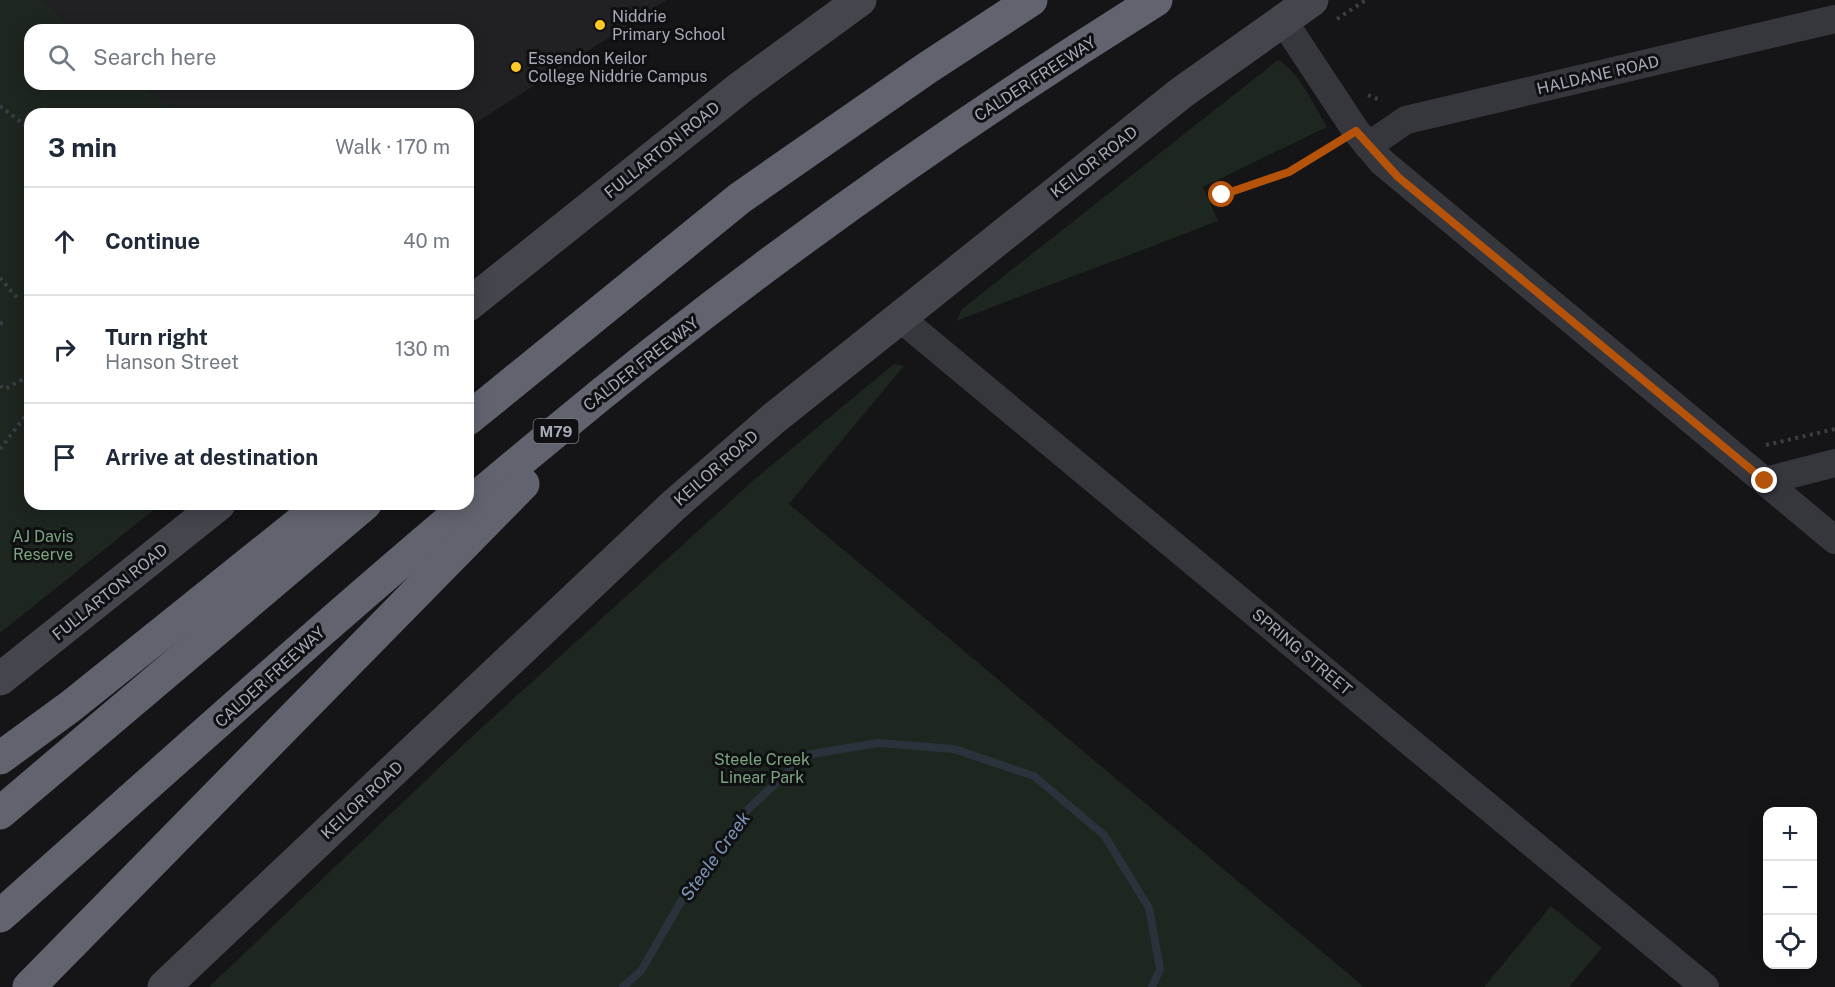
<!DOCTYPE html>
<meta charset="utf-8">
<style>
:root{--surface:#fff;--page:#f2f2f3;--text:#1f2937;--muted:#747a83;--line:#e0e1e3}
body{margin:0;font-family:"Public Sans",sans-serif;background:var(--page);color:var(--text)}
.controls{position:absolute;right:18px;bottom:18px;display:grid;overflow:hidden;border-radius:12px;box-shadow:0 3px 15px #0003}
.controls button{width:54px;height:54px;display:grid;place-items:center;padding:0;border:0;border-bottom:2px solid var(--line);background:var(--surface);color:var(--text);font:30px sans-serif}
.stop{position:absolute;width:18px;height:18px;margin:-14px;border:4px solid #b45309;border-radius:50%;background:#fff}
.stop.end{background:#b45309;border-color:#fff;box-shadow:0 2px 6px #0008}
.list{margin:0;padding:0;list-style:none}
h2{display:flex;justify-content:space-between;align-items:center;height:78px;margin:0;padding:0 24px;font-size:26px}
h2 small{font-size:20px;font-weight:400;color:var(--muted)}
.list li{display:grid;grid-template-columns:39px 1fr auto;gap:18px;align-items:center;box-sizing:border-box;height:108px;padding:0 24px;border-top:2px solid var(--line)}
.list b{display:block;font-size:22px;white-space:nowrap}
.list p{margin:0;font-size:20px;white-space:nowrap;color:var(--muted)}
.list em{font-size:20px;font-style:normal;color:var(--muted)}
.icon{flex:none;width:33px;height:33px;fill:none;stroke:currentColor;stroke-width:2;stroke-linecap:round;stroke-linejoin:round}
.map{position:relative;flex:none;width:1835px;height:987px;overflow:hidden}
.search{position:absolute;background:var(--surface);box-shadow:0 3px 15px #0003;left:24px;top:24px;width:450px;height:66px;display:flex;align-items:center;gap:15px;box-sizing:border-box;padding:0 21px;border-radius:18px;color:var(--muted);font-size:22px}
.panel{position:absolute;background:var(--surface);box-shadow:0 3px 15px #0003;left:24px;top:108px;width:450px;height:402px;border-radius:18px}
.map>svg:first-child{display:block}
</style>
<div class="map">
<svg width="1835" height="987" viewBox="0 0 1835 987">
<rect width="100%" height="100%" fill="#151517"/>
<path fill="#212124" d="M42 0H667L468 128V114H178L141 84H468V30H76Z"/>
<g fill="#1d261f">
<path d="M0 0H42L76 30H30V84H141L178 114H30V504H161L0 633Z"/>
<path d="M1278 60C1301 74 1313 104 1327 127L1203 187 1218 221 956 321 962 309Z"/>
<path d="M894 364 904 366 789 504 1364 987H209L466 742 756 478Z"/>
<path d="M1551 906 1602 948 1569 987H1484Z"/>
</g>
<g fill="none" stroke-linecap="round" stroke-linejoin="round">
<path stroke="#2a333c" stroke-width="8" d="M623 987 641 971 683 898 743 814 806 755 878 743 954 749 1034 776 1104 835 1149 908 1160 969 1152 987"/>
<g stroke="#3c3d44" stroke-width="4" stroke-dasharray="3 4.5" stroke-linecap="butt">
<path d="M1337 19 1366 0"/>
<path d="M1368 95 1382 101"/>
<path d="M0 106 30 129"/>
<path d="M1222 195 1289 172 1332 145"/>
<path d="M0 278 19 300"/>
<path d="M0 323 4 324"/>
<path d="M0 386 5 389 25 378 30 370"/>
<path d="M1766 445 1835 429"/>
<path d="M0 449 30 410"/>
</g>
<g stroke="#36363d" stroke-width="28">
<path d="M1282 19 1356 131 1382 162 1835 540"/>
<path d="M1368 146 1406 120 1835 19"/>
<path d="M900 318 1705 987"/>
<path d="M1765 481 1835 463"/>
</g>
<g stroke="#44454d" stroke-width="33">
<path d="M468 305 741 87 860 0"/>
<path d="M0 679 219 504"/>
<path d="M164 987 673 506 773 419 1181 93 1312 0"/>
</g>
<g stroke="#61646e" stroke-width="33">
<path d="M468 419 740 198 927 68 1031 0"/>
<path d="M0 758 71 706 323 504"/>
<path d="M0 813 365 504"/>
<path d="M0 916C181 755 361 592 548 438 740 278 945 132 1156 0"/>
<path d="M29 987 523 484"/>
</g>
</g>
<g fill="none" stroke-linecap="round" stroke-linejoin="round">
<path stroke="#b45309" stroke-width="8" d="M1222 195 1289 172 1356 131 1398 177 1765 481"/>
</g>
<g fill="#ffc925" stroke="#101012" stroke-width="2">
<circle cx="600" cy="25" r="6"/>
<circle cx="516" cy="67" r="6"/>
</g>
<g text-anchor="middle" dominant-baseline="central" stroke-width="6" stroke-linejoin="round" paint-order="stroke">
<rect fill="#101012" stroke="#797c87" stroke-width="1.5" x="533.5" y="419" width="45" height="24" rx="4.5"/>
<g font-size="15" font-weight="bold" fill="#a6aab9">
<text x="556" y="431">M79</text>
</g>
<g font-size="16" fill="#a6aab9" stroke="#101012" text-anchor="start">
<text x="612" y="16">Niddrie<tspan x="612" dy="18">Primary School</tspan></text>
<text x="528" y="58">Essendon Keilor<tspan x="528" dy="18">College Niddrie Campus</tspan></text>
</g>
<g font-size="16" fill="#a6aab9" stroke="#101012">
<text transform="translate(1598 75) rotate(-13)">HALDANE ROAD</text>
<text transform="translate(1035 79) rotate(-33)">CALDER FREEWAY</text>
<text transform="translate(662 150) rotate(-39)">FULLARTON ROAD</text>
<text transform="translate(1094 162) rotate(-38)">KEILOR ROAD</text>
<text transform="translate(641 364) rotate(-38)">CALDER FREEWAY</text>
<text transform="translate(716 468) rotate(-41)">KEILOR ROAD</text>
<text transform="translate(110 592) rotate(-39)">FULLARTON ROAD</text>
<text transform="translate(1302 652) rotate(40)">SPRING STREET</text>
<text transform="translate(270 677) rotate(-42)">CALDER FREEWAY</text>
<text transform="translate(362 800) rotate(-43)">KEILOR ROAD</text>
</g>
<g font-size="16" fill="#7ba581" stroke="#101012">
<text x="43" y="536">AJ Davis<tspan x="43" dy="18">Reserve</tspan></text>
<text x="762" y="759">Steele Creek<tspan x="762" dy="18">Linear Park</tspan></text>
</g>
<g font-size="18" font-style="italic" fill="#7a95b7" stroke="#101012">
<text transform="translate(715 856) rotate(-54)">Steele Creek</text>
</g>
</g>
</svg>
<div class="controls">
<button>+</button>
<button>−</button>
<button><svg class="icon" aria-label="locate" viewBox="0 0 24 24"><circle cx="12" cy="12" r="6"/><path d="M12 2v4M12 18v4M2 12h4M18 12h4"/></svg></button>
</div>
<div class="stop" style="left:1222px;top:195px"></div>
<div class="stop end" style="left:1765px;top:481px"></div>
<div class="search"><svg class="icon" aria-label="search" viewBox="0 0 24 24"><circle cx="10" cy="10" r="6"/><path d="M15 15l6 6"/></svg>Search here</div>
<section class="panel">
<h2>3 min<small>Walk · 170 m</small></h2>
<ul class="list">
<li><svg class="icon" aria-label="ahead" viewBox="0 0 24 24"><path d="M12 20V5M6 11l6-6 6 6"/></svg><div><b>Continue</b></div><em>40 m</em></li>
<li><svg class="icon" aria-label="right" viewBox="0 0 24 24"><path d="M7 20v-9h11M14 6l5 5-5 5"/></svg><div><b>Turn right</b><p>Hanson Street</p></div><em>130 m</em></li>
<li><svg class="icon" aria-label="arrive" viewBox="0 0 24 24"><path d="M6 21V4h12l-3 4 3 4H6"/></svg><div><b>Arrive at destination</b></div></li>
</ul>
</section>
</div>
